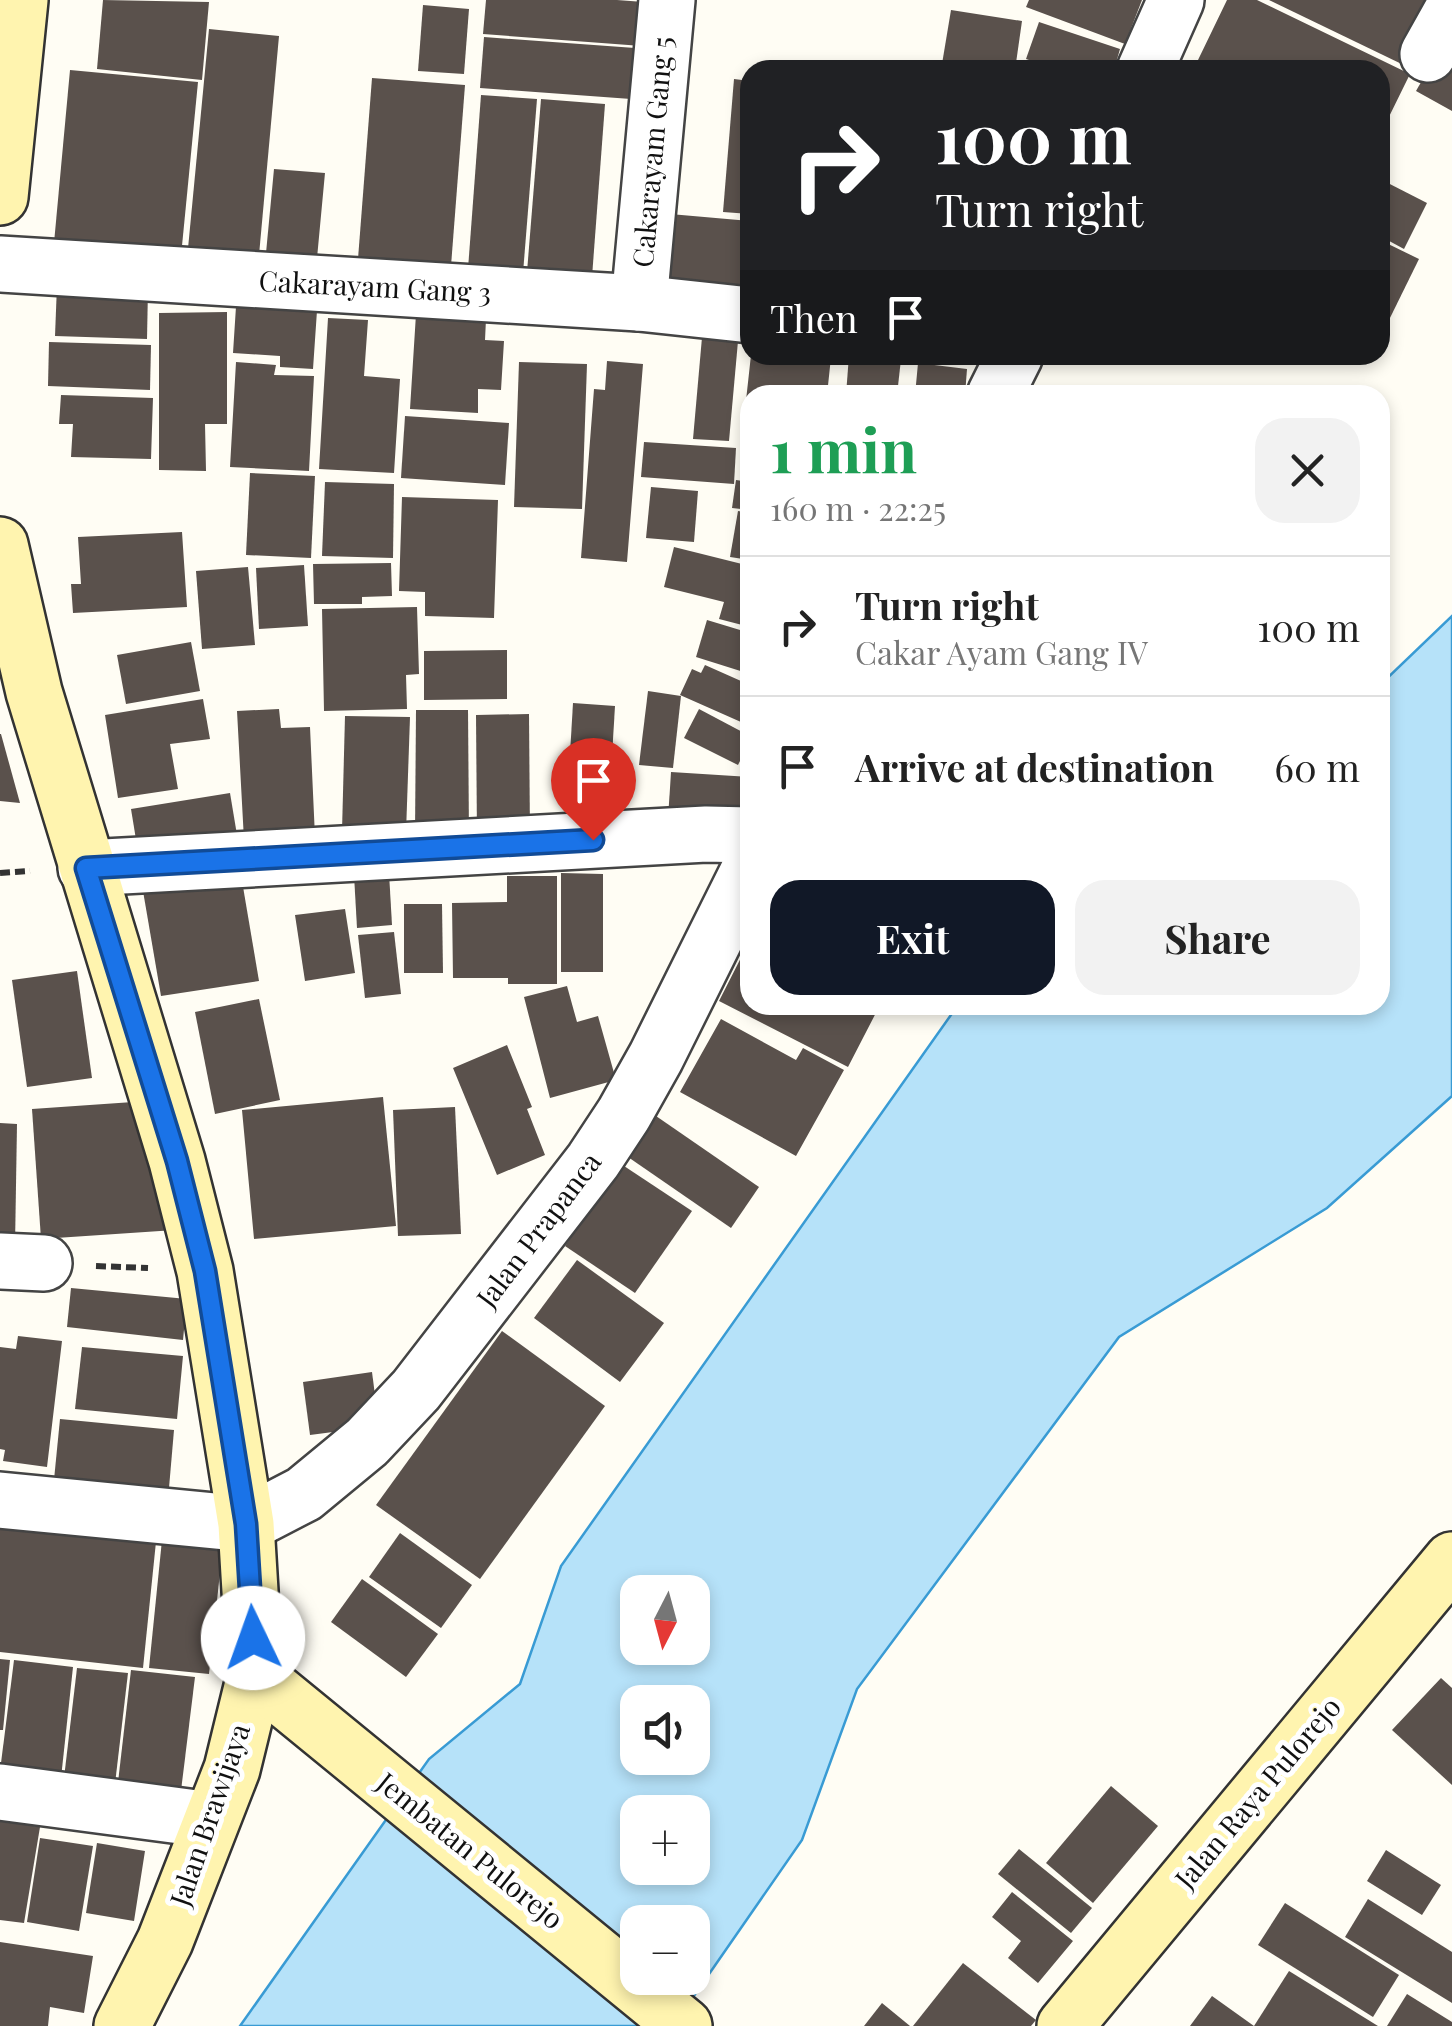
<!DOCTYPE html>
<meta charset="utf-8">
<style>
:root{--surface:#fff;--page:#f2f2f2;--text:#222;--muted:#767676;--line:#e0e0e0;--accent:#111827}
body{margin:0;font-family:"Playfair Display",serif;background:var(--page);color:var(--text);height:100vh;display:flex;flex-direction:column;font-size:38px;white-space:nowrap}
*{box-sizing:border-box;margin:0}
p{font-size:32px;color:var(--muted)}
.icon{flex:none;width:55px;height:55px;fill:none;stroke:currentColor;stroke-width:2;stroke-linecap:round;stroke-linejoin:round}
.map{position:relative;flex:1;overflow:hidden}
.details{position:absolute;left:740px;top:385px;width:650px;height:630px;display:flex;flex-direction:column;background:var(--surface);border-radius:30px;box-shadow:0 5px 15px #0003}
.details>*{flex:none}
.hud{position:absolute;left:740px;top:60px;width:650px;height:305px;border-radius:30px;box-shadow:0 5px 15px #0003;background:#202124;color:#fff;overflow:hidden}
.needle{width:65px;rotate:186deg}
.buttons{position:absolute;left:620px;top:1575px;display:grid;gap:20px}
.buttons a{display:grid;place-items:center;width:90px;height:90px;border-radius:20px;background:var(--surface);box-shadow:0 5px 15px #0003;font-size:50px}
.pin{position:absolute;display:grid;place-items:center;width:85px;height:85px;color:#fff;margin:-102px -42px;border-radius:50% 50% 50% 0;rotate:-45deg;box-shadow:0 0 10px #0007}
.pin .icon{rotate:45deg}
.me{position:absolute;width:110px;margin:-55px;rotate:357deg;stroke-linejoin:round;filter:drop-shadow(0 0 8px #0008)}
.turn{display:flex;align-items:center;gap:35px;height:210px;padding:0 30px;font-size:45px}
.turn .icon{width:130px;height:130px;stroke-width:2.5}
.turn b{display:block;font-size:70px;line-height:85px}
.then{display:flex;align-items:center;height:95px;padding:0 30px;background:#0003;gap:20px;font-size:38px}
.round{display:grid;place-items:center;flex:none;width:105px;height:105px;border-radius:30px;background:var(--page)}
.headline{display:flex;align-items:center;justify-content:space-between;height:170px;padding:0 30px}
h1{font-size:60px;font-weight:700;line-height:75px;color:#1e9e55}
.button{display:flex;gap:20px;margin-top:auto;padding:20px 30px}
.button a{flex:1;height:115px;border-radius:30px;background:var(--accent);color:#fff;font-size:40px;font-weight:700;line-height:115px;text-align:center}
.button a+a{background:var(--page);color:var(--text)}
ul{padding:0;list-style:none}
li{display:flex;align-items:center;gap:30px;height:140px;padding:0 30px;border-top:2px solid var(--line)}
li div{flex:1}
li b{display:block;font-size:38px}
li em{font-style:normal}
.map>svg:first-child{display:block}
.water{fill:#b6e2f9;stroke:#399bd4;stroke-width:2.5;fill-rule:evenodd}
.building{fill:#5a514c}
.lines{fill:none;stroke-linecap:round;stroke-linejoin:round}
.street-casing{stroke:#444;stroke-width:60}
.secondary-casing{stroke:#333;stroke-width:60}
.path{stroke:#333;stroke-width:6;stroke-dasharray:10 5;stroke-linecap:butt}
.street{stroke:#fff;stroke-width:55}
.secondary{stroke:#fff4af;stroke-width:55}
.route-casing{stroke:#114b97;stroke-width:25}
.route{stroke:#1a73e8;stroke-width:18}
.labels{text-anchor:middle;stroke-width:10;stroke-linejoin:round;paint-order:stroke}
.street-label{font-size:28px;fill:#111;stroke:#fff}
</style>
<div class="map">
<svg width="1452" height="2026" viewBox="0 0 1452 2026">
<rect width="100%" height="100%" fill="#fffdf4"/>
<path class="water" d="M1452,616V1096L1327,1208L1119,1337L857,1689L802,1840L673,2026H240L429,1759L520,1684L561,1566L958,1005H1380V685ZM638,1592H692V1648H638ZM638,1702H692V1758H638ZM638,1812H692V1868H638ZM638,1922H692V1978H638Z"/>
<g class="building">
<path d="M103,0L209,2L202,80L97,69Z"/>
<path d="M486,0H617L657,3L655,47L483,34Z"/>
<path d="M1029,0H1142L1125,44L1026,7Z"/>
<path d="M1227,0H1257L1410,74L1380,135V70H1219L1198,60Z"/>
<path d="M1269,0H1446L1412,69Z"/>
<path d="M423,5L469,9L464,74L418,71Z"/>
<path d="M951,10L1022,21L1015,70H941Z"/>
<path d="M1039,22L1120,49L1114,70H1059L1026,59Z"/>
<path d="M209,29L279,36L258,266L187,259Z"/>
<path d="M484,37L635,48L631,99L480,88Z"/>
<path d="M1445,40L1452,44V111L1416,91Z"/>
<path d="M70,70L198,82L181,256L54,243Z"/>
<path d="M372,78L465,85L451,266L358,259Z"/>
<path d="M734,79L750,81V214L723,212Z"/>
<path d="M481,95L537,99L523,273L468,269Z"/>
<path d="M541,99L605,104L592,277L527,272Z"/>
<path d="M274,169L325,173L317,258L266,253Z"/>
<path d="M1380,179L1427,203L1404,249L1380,236Z"/>
<path d="M670,214L750,221L746,304L664,298Z"/>
<path d="M1380,240L1419,259L1387,324L1380,320Z"/>
<path d="M57,285L148,288L147,339L55,336Z"/>
<path d="M237,291L318,296L313,369L280,367V356L233,353Z"/>
<path d="M227,312V424H205L206,471L159,470V313Z"/>
<path d="M416,314L486,319L485,340L504,341L501,390L478,389V413L410,409Z"/>
<path d="M328,318L368,320L364,376L400,379L394,473L319,469Z"/>
<path d="M703,326L739,330L729,441L693,439Z"/>
<path d="M49,342L151,345L150,390L48,386Z"/>
<path d="M751,355L831,357L827,395H750V447L741,446Z"/>
<path d="M849,355L901,359L897,395H846Z"/>
<path d="M607,361L643,364L627,562L581,558L594,389L605,390Z"/>
<path d="M236,362L276,365L274,375L314,376L309,471L230,467Z"/>
<path d="M519,362L587,364L582,509L514,507Z"/>
<path d="M918,363L967,369L965,395H915Z"/>
<path d="M61,395L153,398L151,459L71,457L73,424H59Z"/>
<path d="M405,416L509,423L505,485L401,478Z"/>
<path d="M644,442L736,448L734,484L641,477Z"/>
<path d="M250,473L315,476L311,558L246,555Z"/>
<path d="M736,480L750,482V510L732,508Z"/>
<path d="M325,482L394,484L393,558L322,556Z"/>
<path d="M651,487L698,491L694,542L646,538Z"/>
<path d="M402,497L498,500L494,618L425,616V592L399,591Z"/>
<path d="M738,511L750,513V560L730,557Z"/>
<path d="M182,532L187,607L73,613L71,584H81L78,537Z"/>
<path d="M674,547L750,566V627L719,619L724,602L664,587Z"/>
<path d="M391,563L392,596L362,597V604H314L313,564Z"/>
<path d="M304,565L308,626L259,629L256,568Z"/>
<path d="M248,567L255,645L202,649L196,571Z"/>
<path d="M417,607L419,674L406,675L407,709L324,711L322,609Z"/>
<path d="M707,620L750,633V674L696,657Z"/>
<path d="M191,642L200,691L126,704L117,655Z"/>
<path d="M507,650V699L424,700V651Z"/>
<path d="M705,665L750,685V726L680,695L692,669L701,673Z"/>
<path d="M648,691L681,696L673,768L639,765Z"/>
<path d="M203,699L210,739L170,744L178,789L118,798L105,715Z"/>
<path d="M573,703L615,706L611,773L569,771Z"/>
<path d="M279,709L281,728L310,727L315,837L244,840L237,711Z"/>
<path d="M699,709L750,736V741L738,765L684,738Z"/>
<path d="M416,710H468L469,836L415,835Z"/>
<path d="M529,714L530,837H477L476,715Z"/>
<path d="M345,716L410,717L406,833L342,831Z"/>
<path d="M0,734H1L20,803L0,801Z"/>
<path d="M671,772L750,777L748,826L668,819Z"/>
<path d="M230,793L239,847L140,864L131,809Z"/>
<path d="M389,873L392,925L357,928L354,875Z"/>
<path d="M561,873L603,874V972H561Z"/>
<path d="M241,875L259,981L161,996L143,891Z"/>
<path d="M507,876H557V984H508V978H453L452,903L507,902Z"/>
<path d="M404,904H442L443,973H404Z"/>
<path d="M345,909L355,973L305,981L295,915Z"/>
<path d="M394,932L401,994L365,998L358,935Z"/>
<path d="M750,940V1005H880L848,1067L719,1001Z"/>
<path d="M77,971L92,1078L27,1087L12,980Z"/>
<path d="M567,986L577,1022L598,1016L616,1080L550,1098L524,997Z"/>
<path d="M259,999L280,1100L215,1114L195,1012Z"/>
<path d="M721,1019L796,1060L803,1048L844,1070L796,1156L680,1092Z"/>
<path d="M507,1045L532,1107L527,1109L545,1155L497,1175L453,1068Z"/>
<path d="M383,1097L396,1226L254,1239L242,1110Z"/>
<path d="M133,1102L175,1230L41,1239L32,1109Z"/>
<path d="M455,1107L461,1234L398,1236L393,1110Z"/>
<path d="M656,1116L759,1187L731,1228L628,1157Z"/>
<path d="M0,1123L17,1124L15,1246L0,1245Z"/>
<path d="M621,1164L692,1211L635,1293L565,1246Z"/>
<path d="M577,1260L664,1323L620,1382L534,1318Z"/>
<path d="M71,1288L187,1299L183,1340L67,1327Z"/>
<path d="M502,1331L605,1406L480,1579L376,1505Z"/>
<path d="M18,1336L62,1341L47,1467L3,1461L5,1450L0,1449V1347L16,1349Z"/>
<path d="M82,1347L183,1356L177,1419L75,1409Z"/>
<path d="M372,1372L379,1426L310,1435L303,1382Z"/>
<path d="M60,1419L174,1430L167,1511L52,1500Z"/>
<path d="M0,1515L157,1532L143,1668L0,1652Z"/>
<path d="M163,1530L224,1536L209,1674L149,1668Z"/>
<path d="M400,1533L472,1585L441,1628L369,1577Z"/>
<path d="M362,1579L438,1634L406,1677L331,1622Z"/>
<path d="M0,1659L10,1660L3,1730H0Z"/>
<path d="M14,1660L73,1667L61,1778L0,1771Z"/>
<path d="M77,1668L128,1673L115,1784L64,1778Z"/>
<path d="M131,1670L195,1677L180,1799L117,1791Z"/>
<path d="M1441,1678L1452,1688V1785L1392,1730Z"/>
<path d="M1111,1786L1158,1826L1093,1903L1046,1863Z"/>
<path d="M0,1821L40,1827L24,1923L0,1920Z"/>
<path d="M40,1838L93,1846L79,1931L27,1922Z"/>
<path d="M97,1843L145,1851L134,1921L86,1913Z"/>
<path d="M1019,1849L1092,1908L1071,1933L998,1874Z"/>
<path d="M1386,1850L1441,1885L1422,1915L1367,1881Z"/>
<path d="M1012,1892L1073,1941L1038,1983L1008,1958L1021,1941L992,1917Z"/>
<path d="M1368,1899L1452,1952V2003L1345,1937Z"/>
<path d="M1285,1903L1399,1975L1373,2017L1258,1945Z"/>
<path d="M0,1942L93,1956L84,2013L50,2007L48,2026H0Z"/>
<path d="M963,1963L1036,2020L1031,2026H913Z"/>
<path d="M1289,1971L1378,2026H1254Z"/>
<path d="M1407,1994L1452,2022V2026H1387Z"/>
<path d="M1212,1996L1254,2026H1190Z"/>
<path d="M882,2003L910,2026H864Z"/>
</g>
<g class="lines">
<g class="street-casing">
<g id="street">
<path d="M1428,54L1452,11"/>
<path d="M1145,70L1176,0"/>
<path d="M0,264L639,303L750,315"/>
<path d="M639,303L667,0"/>
<path d="M995,395L1015,355"/>
<path d="M86,868L706,834L750,835"/>
<path d="M0,1261L44,1263"/>
<path d="M0,1500L246,1524L304,1494L367,1442L416,1390L593,1161L624,1114L656,1057L750,868"/>
<path d="M0,1792L211,1820"/>
</g>
</g>
<g class="secondary-casing">
<g id="secondary">
<path d="M0,197L20,0"/>
<path d="M0,545L34,692L177,1161L205,1271L246,1524L255,1675L232,1769L165,1941L122,2026"/>
<path d="M255,1675L684,2026"/>
<path d="M1065,2026L1452,1560"/>
</g>
</g>
<g class="path">
<path d="M0,873L30,871"/>
<path d="M96,1266L148,1268"/>
</g>
<use href="#street" class="street"/>
<use href="#secondary" class="secondary"/>
</g>
<g class="lines">
<g class="route-casing">
<path id="route" d="M253,1638L246,1524L205,1271L177,1161L86,868L593,840"/>
</g>
<use href="#route" class="route"/>
</g>
<g class="labels">
<g class="street-label">
<text transform="translate(653 152) rotate(-85)" y="10">Cakarayam Gang 5</text>
<text transform="translate(375 287) rotate(3)" y="10">Cakarayam Gang 3</text>
<text transform="translate(539 1230) rotate(-53)" y="10">Jalan Prapanca</text>
<text transform="translate(1258 1793) rotate(-50)" y="10">Jalan Raya Pulorejo</text>
<text transform="translate(210 1815) rotate(-71)" y="10">Jalan Brawijaya</text>
<text transform="translate(470 1851) rotate(39)" y="10">Jembatan Pulorejo</text>
</g>
</g>
</svg>
<div class="buttons">
<a><svg class="needle" viewBox="-14 -14 28 28"><path d="M0-13l5 13h-10z" fill="#e53935"/><path d="M0 13l5-13h-10z" fill="#767676"/></svg></a>
<a><svg class="icon" aria-label="sound" viewBox="0 0 24 24"><path d="M4 9h4l5-4v14l-5-4H4zM17 9q2 3 0 6"/></svg></a>
<a>+</a>
<a>−</a>
</div>
<div class="pin" style="left:593px;top:840px;background:#d93025"><svg class="icon" aria-label="arrive" viewBox="0 0 24 24"><path d="M6 21V4h12l-3 4 3 4H6"/></svg></div>
<svg class="me" style="left:253px;top:1638px" viewBox="-20 -20 40 40"><circle r="19" fill="#fff"/><path d="M0-13L10 11 0 6-10 11z" fill="#1a73e8"/></svg>
<div class="hud">
<div class="turn"><svg class="icon" aria-label="right" viewBox="0 0 24 24"><path d="M7 20v-9h11M14 6l5 5-5 5"/></svg><div><b>100 m</b>Turn right</div></div>
<div class="then">Then<svg class="icon" aria-label="arrive" viewBox="0 0 24 24"><path d="M6 21V4h12l-3 4 3 4H6"/></svg></div>
</div>
<section class="details">
<div class="headline"><div><h1>1 min</h1><p>160 m · 22:25</p></div><a class="round"><svg class="icon" aria-label="close" viewBox="0 0 24 24"><path d="M6 6l12 12M18 6L6 18"/></svg></a></div>
<ul>
<li><svg class="icon" aria-label="right" viewBox="0 0 24 24"><path d="M7 20v-9h11M14 6l5 5-5 5"/></svg><div><b>Turn right</b><p>Cakar Ayam Gang IV</p></div><em>100 m</em></li>
<li><svg class="icon" aria-label="arrive" viewBox="0 0 24 24"><path d="M6 21V4h12l-3 4 3 4H6"/></svg><div><b>Arrive at destination</b></div><em>60 m</em></li>
</ul>
<div class="button"><a>Exit</a><a>Share</a></div>
</section>
</div>
